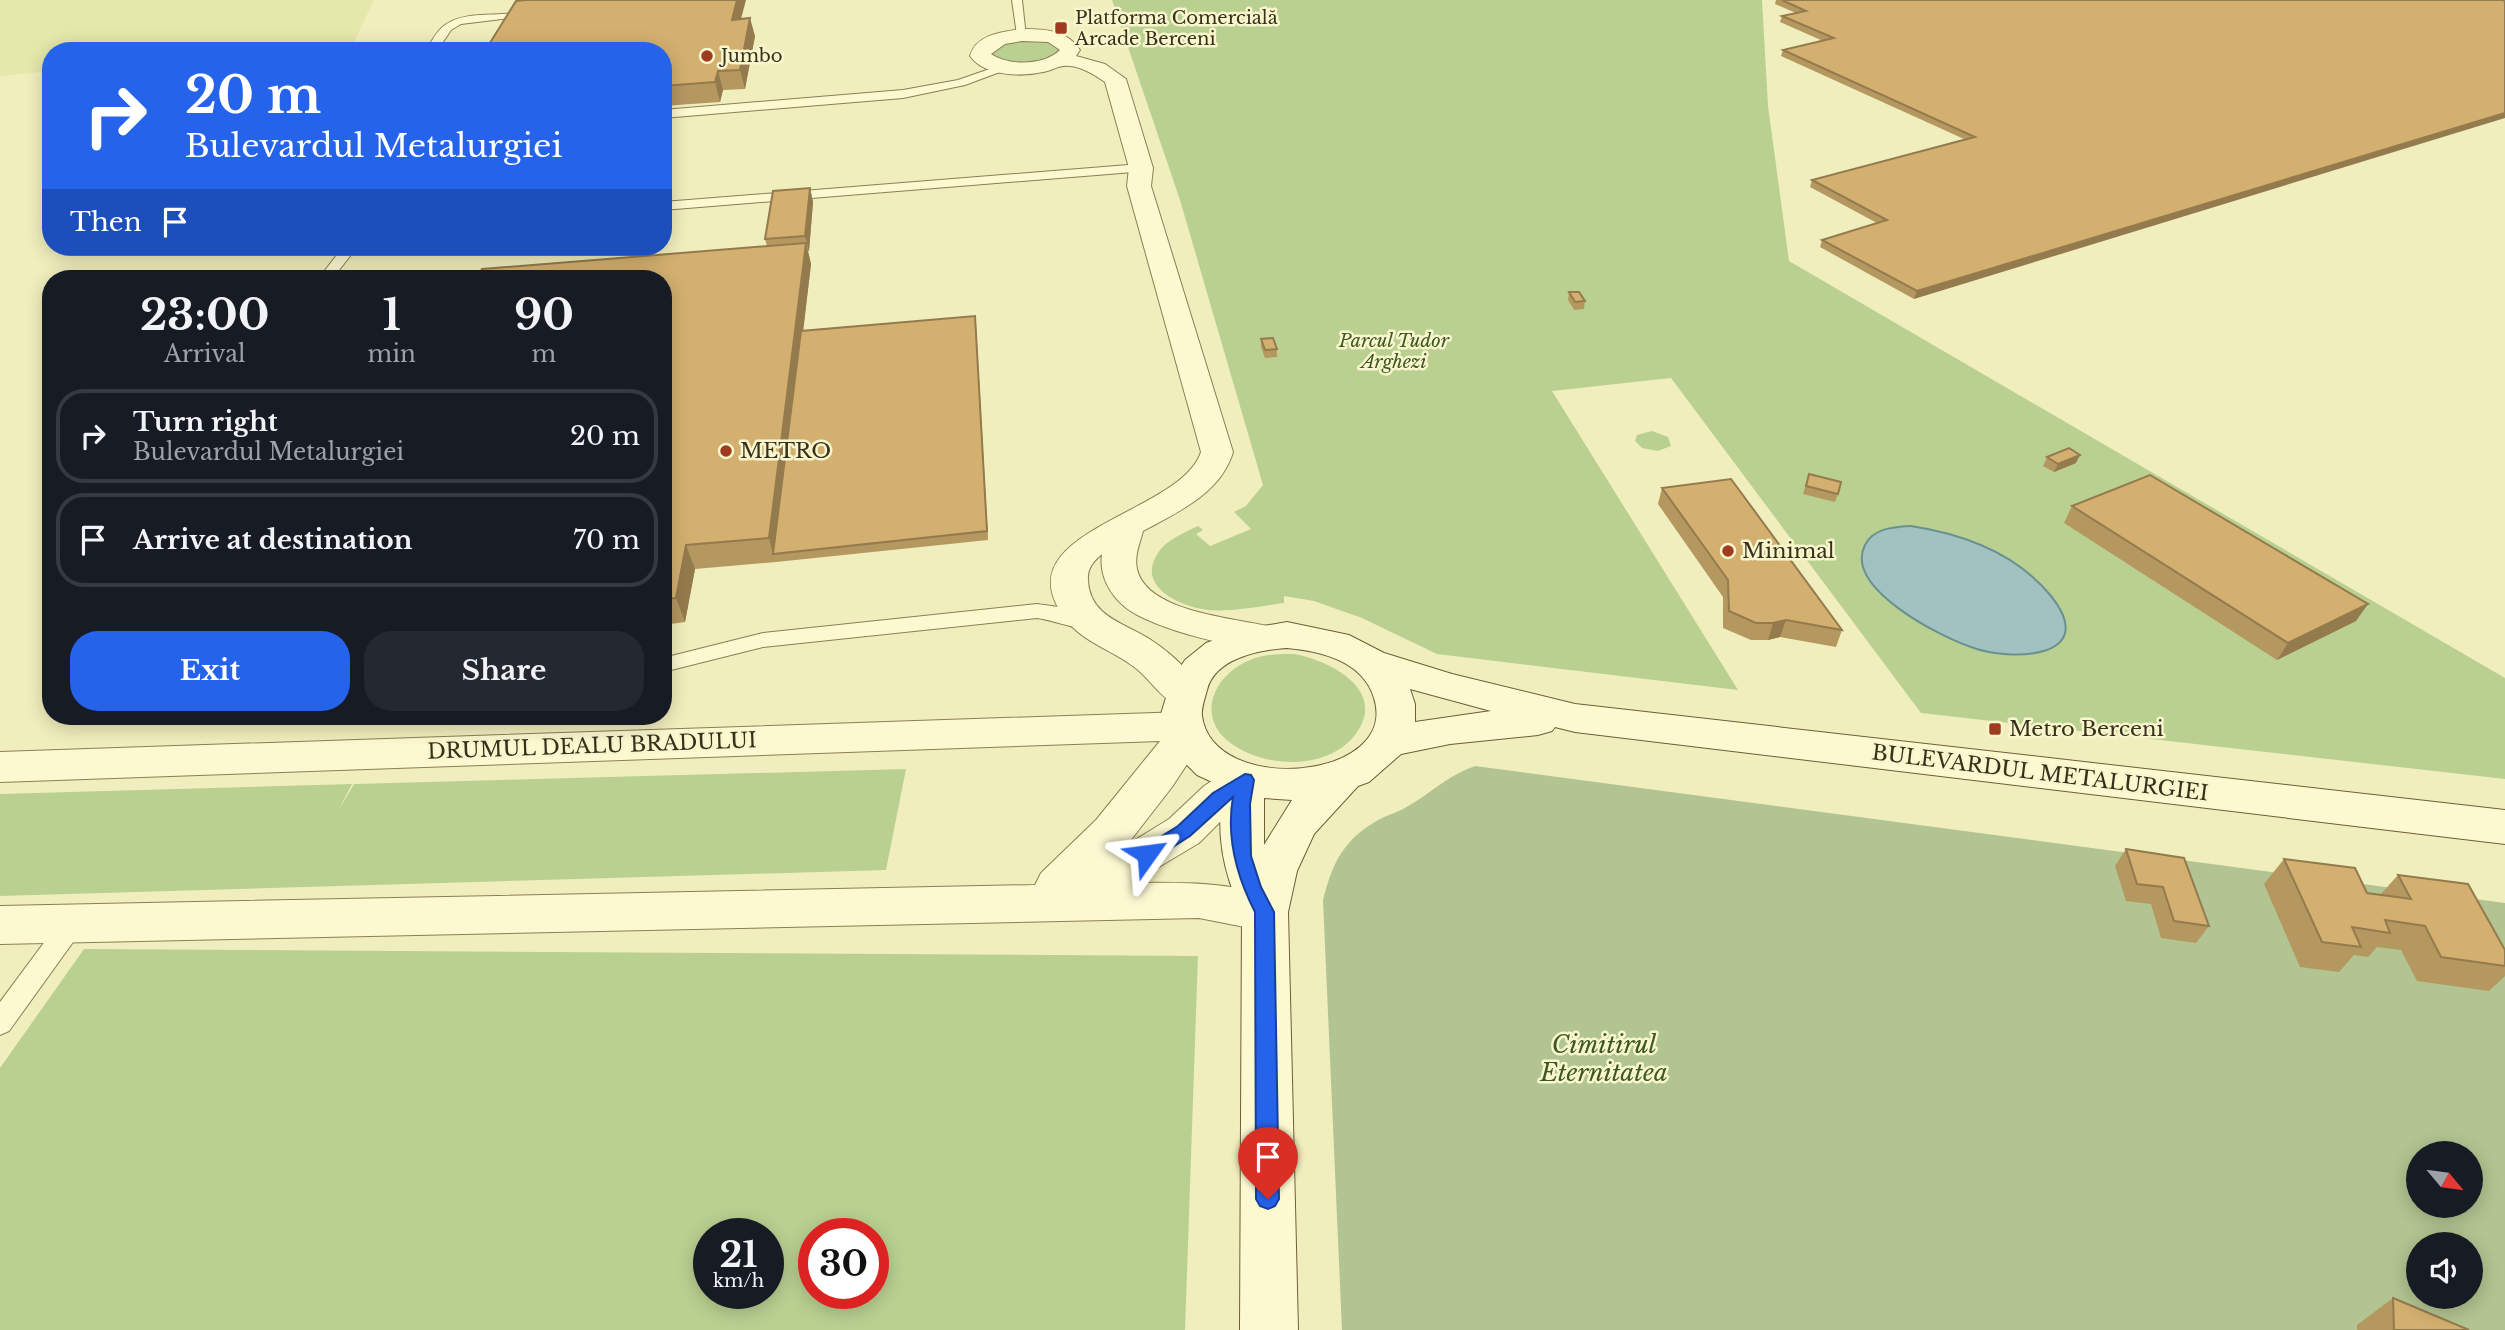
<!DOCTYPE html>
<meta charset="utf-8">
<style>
:root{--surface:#171b24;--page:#242831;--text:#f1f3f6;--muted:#9ea1a6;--line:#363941;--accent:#2563eb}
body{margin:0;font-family:"Libre Baskerville",serif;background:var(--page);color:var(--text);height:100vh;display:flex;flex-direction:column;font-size:26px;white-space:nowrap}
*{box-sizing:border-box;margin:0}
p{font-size:23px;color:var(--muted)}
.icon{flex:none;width:38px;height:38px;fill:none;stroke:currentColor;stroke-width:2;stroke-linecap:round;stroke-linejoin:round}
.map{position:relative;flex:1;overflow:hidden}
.details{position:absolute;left:42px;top:270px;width:630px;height:455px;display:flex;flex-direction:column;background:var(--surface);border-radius:28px;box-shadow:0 4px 18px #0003}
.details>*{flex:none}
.hud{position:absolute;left:42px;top:42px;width:630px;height:214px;border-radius:28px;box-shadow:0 4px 18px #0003;background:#2563eb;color:#fff;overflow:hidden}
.needle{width:46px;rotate:119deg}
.buttons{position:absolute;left:2406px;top:1141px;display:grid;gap:14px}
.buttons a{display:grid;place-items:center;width:77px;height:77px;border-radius:50%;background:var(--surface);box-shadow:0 4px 18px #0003;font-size:35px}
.speed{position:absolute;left:693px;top:1218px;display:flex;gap:14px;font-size:35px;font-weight:700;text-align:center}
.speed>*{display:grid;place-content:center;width:91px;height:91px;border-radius:50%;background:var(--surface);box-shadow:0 4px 18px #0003;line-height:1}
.speed small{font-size:18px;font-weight:400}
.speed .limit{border:10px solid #d22;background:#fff;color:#111}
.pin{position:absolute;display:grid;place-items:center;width:60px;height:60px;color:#fff;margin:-72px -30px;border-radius:50% 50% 50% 0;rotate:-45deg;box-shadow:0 0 7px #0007}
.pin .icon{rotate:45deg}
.me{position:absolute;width:77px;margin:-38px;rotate:59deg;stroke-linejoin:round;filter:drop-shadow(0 0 5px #0008)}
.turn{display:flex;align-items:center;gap:24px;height:147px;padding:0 28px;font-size:32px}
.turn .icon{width:91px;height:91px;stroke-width:2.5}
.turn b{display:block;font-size:49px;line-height:60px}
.then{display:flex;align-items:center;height:66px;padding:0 28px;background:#0003;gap:14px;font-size:26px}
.eta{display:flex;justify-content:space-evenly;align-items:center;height:119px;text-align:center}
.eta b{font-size:42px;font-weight:800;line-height:49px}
.primary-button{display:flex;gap:14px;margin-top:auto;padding:14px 28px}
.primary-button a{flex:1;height:80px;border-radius:28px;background:var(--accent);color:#fff;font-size:28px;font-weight:800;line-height:80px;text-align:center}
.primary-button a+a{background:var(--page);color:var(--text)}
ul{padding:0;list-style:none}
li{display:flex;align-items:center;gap:21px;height:94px;margin:0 14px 10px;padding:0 14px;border:4px solid var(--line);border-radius:28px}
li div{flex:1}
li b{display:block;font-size:26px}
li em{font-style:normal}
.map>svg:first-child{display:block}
.farmland{fill:#e4e8aa}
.green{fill:#bad091;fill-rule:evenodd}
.cemetery{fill:#b2c491;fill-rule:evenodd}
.water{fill:#a1c2c0;stroke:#689190;stroke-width:2}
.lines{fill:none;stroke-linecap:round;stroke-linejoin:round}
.lane-casing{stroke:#8b7e55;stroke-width:2}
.street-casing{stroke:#8b7e55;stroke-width:2}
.secondary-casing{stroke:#6d5e38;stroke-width:2}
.lane{fill:#fcf9d1;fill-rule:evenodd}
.street{fill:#fcf9d1;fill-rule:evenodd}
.secondary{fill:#fcf9d1;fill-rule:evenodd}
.wall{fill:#b59760}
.shaded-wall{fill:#947b4e}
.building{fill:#d3b070;stroke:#947b4e;stroke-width:2}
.route{fill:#2563eb;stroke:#184099;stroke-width:2}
.poi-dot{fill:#9f3c20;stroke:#f8f6cd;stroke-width:2.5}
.labels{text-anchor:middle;stroke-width:5;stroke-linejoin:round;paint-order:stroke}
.far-poi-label{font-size:18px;fill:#39301b;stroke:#f8f6cd;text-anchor:start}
.far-park-label{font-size:18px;font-style:italic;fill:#3c5720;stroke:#f8f6cd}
.poi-label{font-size:21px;fill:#39301b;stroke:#f8f6cd;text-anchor:start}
.street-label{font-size:21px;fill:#39301b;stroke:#f8f6cd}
.near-park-label{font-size:24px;font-style:italic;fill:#3c5720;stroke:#f8f6cd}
</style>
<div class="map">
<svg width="2505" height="1330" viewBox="0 0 2505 1330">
<rect width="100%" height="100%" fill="#f1eebd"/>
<path class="farmland" d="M0,0H374L353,44L281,51H51V71L0,76Z"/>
<g class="green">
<path d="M1112,0H1762L1768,106L1789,261L2505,678V779L1921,713L1671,378L1552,391L1738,690L1437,654L1362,618L1314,601L1284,596V603C1260,606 1233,612 1208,610C1181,607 1135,587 1158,553C1167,539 1184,533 1198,526L1203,530L1196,534L1210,546L1251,529L1234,512L1246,506L1263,485L1180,200Z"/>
<path d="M1037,38L1062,45L1057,58L1022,65L990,59L988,49L994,45Z"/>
<path d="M1652,431L1668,437L1671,446L1658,451L1642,448L1635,441L1637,435Z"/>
<path d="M1295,654C1330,661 1389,690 1355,735C1326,772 1261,768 1228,741C1196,715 1215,675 1248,661C1262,654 1279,654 1295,654Z"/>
<path d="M906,769L886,870L0,896V794L352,784L338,811L354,784Z"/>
<path d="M84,949L1198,956L1185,1330H0V1068ZM709,1234H768V1293H709ZM814,1234H873V1293H814Z"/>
</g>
<path class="cemetery" d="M1475,766L2505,903V1330H1342L1323,900C1333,861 1344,839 1380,819C1390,814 1401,811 1410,805C1432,792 1449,775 1475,766ZM2418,1153H2471V1206H2418ZM2418,1244H2471V1297H2418Z"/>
<path class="water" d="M1911,526C1963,534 2017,554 2051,596C2101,659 2010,662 1971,647C1941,637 1843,588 1865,545C1873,528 1894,527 1911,526Z"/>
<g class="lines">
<g class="lane-casing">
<g id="lane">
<path d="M544,0H555L546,10L535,15L461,24L451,30L437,51H426C431,42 437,30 445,25C474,5 520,25 544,0Z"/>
<path d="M1012,0H1022L1026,37L1017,35Z"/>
<path d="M1004,64L1008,65V69L965,85L903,98L663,118V110L903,90L958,80Z"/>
<path d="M1141,164L1147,168L1146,171L663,210V202Z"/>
<path d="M343,247H357L333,278H319Z"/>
<path d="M1037,604C1055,607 1088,608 1099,624L1096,629C1084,632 1053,620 1037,618L763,647L663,672V658L763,633Z"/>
<path d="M72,914L81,917L85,924L81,931L9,1031L0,1035V1002L63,917Z"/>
</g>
</g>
<g class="street-casing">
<g id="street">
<path d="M1022,29C1045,29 1067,30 1080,50L1076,56L1105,64L1126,79L1153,168L1151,186L1233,452C1221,493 1178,512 1143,531C1140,543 1134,556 1137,569C1147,614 1240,618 1276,628L1282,637L1276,646C1246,654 1150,628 1125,607C1109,594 1099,574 1102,554C1093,562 1087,568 1088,581C1090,617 1125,623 1151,640C1171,653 1191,672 1204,693L1198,703C1167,712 1159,688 1138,670C1117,652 1086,644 1068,622C994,531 1180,516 1201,452L1127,186L1129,168L1105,82C1095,75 1078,64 1064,66C1058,66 1050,71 1043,72C1021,77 984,76 970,56C976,34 1003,32 1022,29ZM1022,41L1048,42L1060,50C1044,66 1009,66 991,54L1005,44Z"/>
<path d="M1184,712L1198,716L1207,734L1172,787L1127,845L1169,819L1204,786L1230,769L1245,764L1260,769L1266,780L1260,791L1234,808L1199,843L1132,883C1183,882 1232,882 1281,899L1288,912L1281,925L1265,931L1199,918L0,944V906L1035,885L1041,873L1096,820L1160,741L0,782V752Z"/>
</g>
</g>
<g class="secondary-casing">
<path id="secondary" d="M1287,622L1349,635L1384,653L1452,674L1575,704L2505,810V844L1575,732L1555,727L1552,731L1538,735L1450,744L1401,754L1369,782L1358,786L1314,834L1297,871L1288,912L1298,1330H1240L1242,912C1222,871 1216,832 1223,787L1197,775L1175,753L1169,742L1161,714L1171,681L1185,660L1206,643L1246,629ZM1287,648C1321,651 1363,661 1374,698C1400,780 1213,797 1202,716C1201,708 1205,698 1207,690C1215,658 1259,650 1287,648ZM1410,689L1491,711L1415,722V704ZM1264,798L1292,800L1264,845Z"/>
</g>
<use href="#lane" class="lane"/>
<use href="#street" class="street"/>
<use href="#secondary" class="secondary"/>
</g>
<g class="wall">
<path d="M1776,0H2502L1914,299L1820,247L1822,240L1877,223L1810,187L1812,180L1964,139L1781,56L1783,50L1823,41L1780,22L1782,16L1796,13L1775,4Z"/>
<path d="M741,19L755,36L745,89L723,90L720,102L663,106V51Z"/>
<path d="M810,188L813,202L809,251H808L811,264L803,331L975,316L988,540L776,562L695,569L685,622L663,625V278L479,274L767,246L765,239Z"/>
<path d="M1569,292L1585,301L1584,309L1574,310L1568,300Z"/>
<path d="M1261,339L1277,349V357L1265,358L1261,347Z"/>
<path d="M2047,457L2076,463L2054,472L2043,466Z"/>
<path d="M1809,474L1838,494L1835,502L1803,494Z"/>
<path d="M1662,488L1842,630L1836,647L1780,637L1768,640H1751L1723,628V597L1658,504Z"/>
<path d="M2072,506L2356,621L2277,660L2064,523Z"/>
<path d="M2126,849L2209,926L2196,943L2161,938L2151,904L2126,901L2115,866Z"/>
<path d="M2284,859L2367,893L2380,895L2398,875L2505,950V976L2489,991L2417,981L2401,950L2377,947L2368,957L2354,955L2339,972L2300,967L2264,884Z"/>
<path d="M2393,1298L2469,1330H2357V1325Z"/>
</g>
<g class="shaded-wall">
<path d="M737,0H746L736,38L732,20Z"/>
<path d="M750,18L755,36L745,89L740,70Z"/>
<path d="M718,71L723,90L720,102L715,82Z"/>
<path d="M2505,113V118L1914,299L1917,291Z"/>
<path d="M810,188L813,202L809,251L805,236Z"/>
<path d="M806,243L811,264L777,553L773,554L769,538Z"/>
<path d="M975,316L976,324L988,540L987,531Z"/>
<path d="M2080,455L2076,463L2054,472L2058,464Z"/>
<path d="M686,545L695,569L685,622L676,598Z"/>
<path d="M2368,604L2356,621L2277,660L2288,643Z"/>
<path d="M1786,620L1780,637L1768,640L1773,623Z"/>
</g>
<g class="building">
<path d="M525,0H737L732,20L750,18L740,70L718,71L715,82L663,86V51H485L516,1Z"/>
<path d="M1782,0H2502L2505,1V113L1917,291L1822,240L1887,220L1812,180L1975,137L1783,50L1834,38L1782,16L1806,11Z"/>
<path d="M810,188L805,236L765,239L773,191Z"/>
<path d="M806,243L769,538L686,545L676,598L663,599V278H424L479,274L482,269Z"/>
<path d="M1569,292H1579L1585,301L1575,302Z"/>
<path d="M975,316L987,531L773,554L801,331Z"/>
<path d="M1273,338L1277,349L1265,350L1261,339Z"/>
<path d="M2069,448L2080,455L2058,464L2047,457Z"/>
<path d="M1809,474L1841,482L1838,494L1806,486Z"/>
<path d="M2150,475L2368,604L2288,643L2072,506Z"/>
<path d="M1731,479L1842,630L1786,620L1773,623H1756L1729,611L1728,580L1662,488Z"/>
<path d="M2126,849L2184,858L2209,926L2174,921L2163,887L2137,884Z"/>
<path d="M2284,859L2355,868L2367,893L2411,899L2398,875L2468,884L2505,950V966L2441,957L2425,926L2385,920L2390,933L2352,927L2361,947L2322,942Z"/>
<path d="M2393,1298L2469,1330H2394Z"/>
</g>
<path class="route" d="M1245,774L1251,775L1254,780L1250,804L1251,856L1261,887L1274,912L1279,1199L1275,1206L1268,1209L1260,1206L1256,1199L1255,912C1237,877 1226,837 1233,797L1190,836L1154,859H1141L1138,854L1141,849L1178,826L1213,793Z"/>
<g class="poi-dot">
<rect x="1054" y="21" width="14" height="14" rx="3.5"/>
<circle cx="707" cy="56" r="7"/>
<circle cx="726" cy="451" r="7"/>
<circle cx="1728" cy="551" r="7"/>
<rect x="1988" y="722" width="14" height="14" rx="3.5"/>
</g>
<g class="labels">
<g class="far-poi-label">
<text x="1075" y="24">Platforma Comercială<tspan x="1075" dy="21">Arcade Berceni</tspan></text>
<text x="721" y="62">Jumbo</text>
</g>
<g class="far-park-label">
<text x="1394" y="347">Parcul Tudor<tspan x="1394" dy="21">Arghezi</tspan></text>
</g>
<g class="poi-label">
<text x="740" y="458">METRO</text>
<text x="1742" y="558">Minimal</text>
<text x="2009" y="736">Metro Berceni</text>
</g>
<g class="street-label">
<text transform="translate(592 746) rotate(-2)" y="7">DRUMUL DEALU BRADULUI</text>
<text transform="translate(2040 773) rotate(7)" y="7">BULEVARDUL METALURGIEI</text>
</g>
<g class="near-park-label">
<text x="1604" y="1053">Cimitirul<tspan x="1604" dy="28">Eternitatea</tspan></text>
</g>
</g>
</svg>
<div class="buttons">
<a><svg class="needle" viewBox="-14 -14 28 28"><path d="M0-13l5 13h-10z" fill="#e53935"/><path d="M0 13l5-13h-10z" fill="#9ea1a6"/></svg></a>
<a><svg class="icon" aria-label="sound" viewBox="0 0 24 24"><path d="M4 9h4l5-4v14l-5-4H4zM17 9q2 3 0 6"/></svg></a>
</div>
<div class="speed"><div>21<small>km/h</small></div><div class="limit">30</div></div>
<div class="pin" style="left:1268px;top:1199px;background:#d93025"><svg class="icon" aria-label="arrive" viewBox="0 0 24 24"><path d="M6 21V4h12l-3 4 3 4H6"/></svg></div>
<svg class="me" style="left:1147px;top:854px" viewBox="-20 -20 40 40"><path d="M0-17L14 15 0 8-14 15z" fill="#2563eb" stroke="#fff" stroke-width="4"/></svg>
<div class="hud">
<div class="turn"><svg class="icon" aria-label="right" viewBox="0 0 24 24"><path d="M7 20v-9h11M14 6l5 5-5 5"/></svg><div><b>20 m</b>Bulevardul Metalurgiei</div></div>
<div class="then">Then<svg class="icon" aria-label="arrive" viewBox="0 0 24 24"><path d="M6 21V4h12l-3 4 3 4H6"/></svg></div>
</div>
<section class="details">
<div class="eta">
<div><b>23:00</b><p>Arrival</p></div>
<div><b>1</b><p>min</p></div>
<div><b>90</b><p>m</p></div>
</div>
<ul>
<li><svg class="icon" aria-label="right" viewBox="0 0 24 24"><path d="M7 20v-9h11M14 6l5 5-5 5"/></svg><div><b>Turn right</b><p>Bulevardul Metalurgiei</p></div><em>20 m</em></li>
<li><svg class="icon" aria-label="arrive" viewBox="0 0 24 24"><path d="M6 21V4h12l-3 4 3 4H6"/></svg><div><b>Arrive at destination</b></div><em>70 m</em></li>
</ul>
<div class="primary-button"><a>Exit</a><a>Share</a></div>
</section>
</div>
